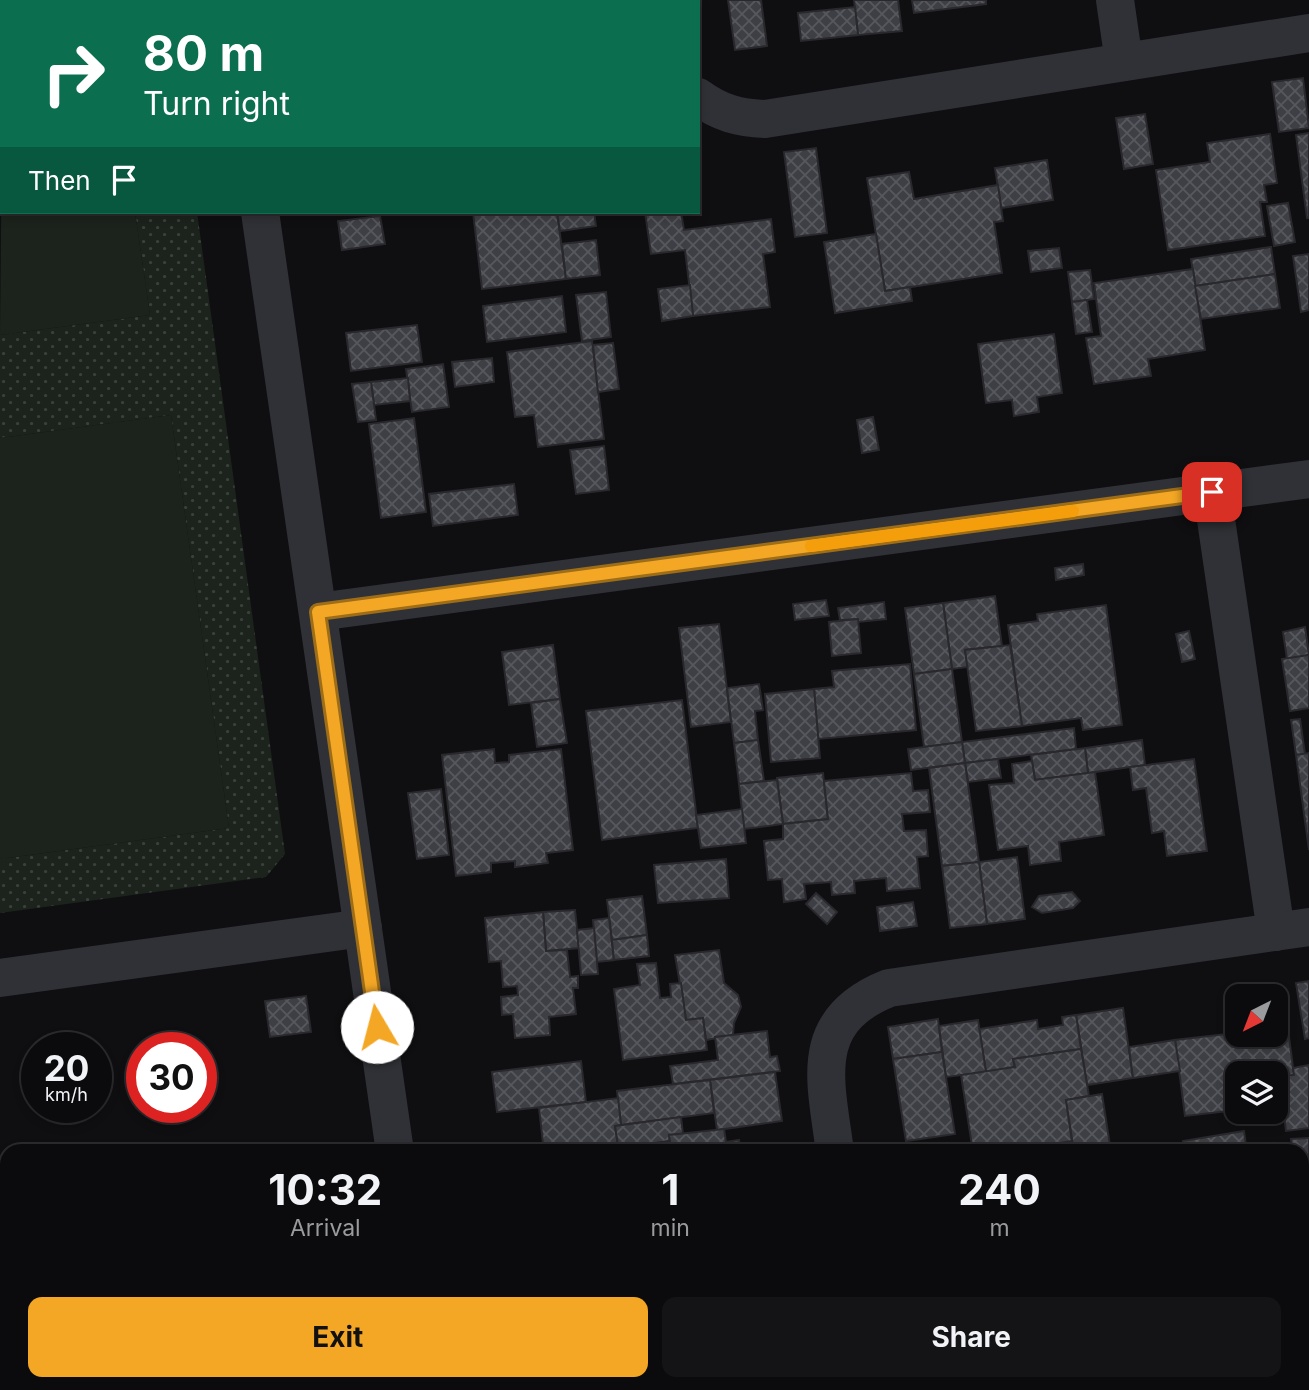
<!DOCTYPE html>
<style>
:root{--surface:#0b0b0d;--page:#141416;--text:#f1f3f6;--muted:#9a9b9d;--line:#2b2b2e;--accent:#f3a725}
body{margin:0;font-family:Inter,sans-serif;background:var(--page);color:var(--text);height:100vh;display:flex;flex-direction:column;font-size:26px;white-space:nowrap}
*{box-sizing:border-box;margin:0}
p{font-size:23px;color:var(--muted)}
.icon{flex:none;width:38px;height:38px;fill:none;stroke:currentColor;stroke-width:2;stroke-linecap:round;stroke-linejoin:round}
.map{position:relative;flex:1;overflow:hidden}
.drawer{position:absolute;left:0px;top:1144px;width:1309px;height:247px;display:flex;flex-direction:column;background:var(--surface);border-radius:21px 21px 0 0;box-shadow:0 4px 10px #0003,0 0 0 2px var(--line)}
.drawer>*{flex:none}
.top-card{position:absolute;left:0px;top:0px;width:700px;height:214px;box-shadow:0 4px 10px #0003,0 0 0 2px var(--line);background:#0b6e4f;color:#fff;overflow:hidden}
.needle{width:46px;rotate:222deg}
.buttons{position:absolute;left:1225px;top:984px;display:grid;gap:14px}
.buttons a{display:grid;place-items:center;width:63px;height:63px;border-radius:14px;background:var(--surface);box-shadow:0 4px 10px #0003,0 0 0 2px var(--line);font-size:35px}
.speed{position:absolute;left:21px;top:1032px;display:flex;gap:14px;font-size:35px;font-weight:700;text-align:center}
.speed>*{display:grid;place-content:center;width:91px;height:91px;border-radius:50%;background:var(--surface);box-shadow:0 4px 10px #0003,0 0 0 2px var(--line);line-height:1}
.speed small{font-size:18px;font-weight:400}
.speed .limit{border:10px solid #d22;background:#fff;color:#111}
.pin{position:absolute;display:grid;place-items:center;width:60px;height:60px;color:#fff;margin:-30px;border-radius:14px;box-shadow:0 4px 10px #0006}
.me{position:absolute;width:77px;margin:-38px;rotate:352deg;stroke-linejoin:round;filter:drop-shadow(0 0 5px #0008)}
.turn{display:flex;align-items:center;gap:24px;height:147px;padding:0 28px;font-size:32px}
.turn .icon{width:91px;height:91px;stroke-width:2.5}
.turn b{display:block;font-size:49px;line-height:60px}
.then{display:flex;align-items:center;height:66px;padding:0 28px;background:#0003;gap:14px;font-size:26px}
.eta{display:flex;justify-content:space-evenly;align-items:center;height:119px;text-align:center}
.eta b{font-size:42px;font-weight:700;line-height:49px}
.button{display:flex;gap:14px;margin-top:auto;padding:14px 28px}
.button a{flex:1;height:80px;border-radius:14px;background:var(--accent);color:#111;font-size:28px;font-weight:700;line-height:80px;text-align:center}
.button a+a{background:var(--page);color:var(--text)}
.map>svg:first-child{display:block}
.park{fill:url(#park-dots)}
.pitch{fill:#1c231c}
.building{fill:url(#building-cross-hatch);stroke:#29292d;stroke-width:2}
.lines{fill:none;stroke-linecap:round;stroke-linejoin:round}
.street{stroke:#303136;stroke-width:38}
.route-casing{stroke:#9e6d18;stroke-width:18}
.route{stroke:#f3a725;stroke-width:12}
.slow{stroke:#f59e0b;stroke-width:12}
</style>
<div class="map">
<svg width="1309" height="1390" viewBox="0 0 1309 1390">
<defs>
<pattern id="park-dots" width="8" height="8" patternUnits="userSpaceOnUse" patternTransform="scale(1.75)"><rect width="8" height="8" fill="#1c231c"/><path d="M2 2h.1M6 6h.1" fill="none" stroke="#3a403b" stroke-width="1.8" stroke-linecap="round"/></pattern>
<pattern id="building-cross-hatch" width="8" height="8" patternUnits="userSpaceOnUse" patternTransform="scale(1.75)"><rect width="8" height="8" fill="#3e3f44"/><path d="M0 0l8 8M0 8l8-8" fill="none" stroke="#57585d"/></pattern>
</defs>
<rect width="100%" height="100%" fill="#0f0f11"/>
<g class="park">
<path d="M0,0H168V2H2L0,137Z"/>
<path d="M135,212H197L285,854L266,877L0,913V859L229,828L171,415L0,438V335L150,315Z"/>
</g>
<g class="pitch">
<path d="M2,136V212H135L150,315L0,335Z"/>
<path d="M171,415L229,828L0,859V438Z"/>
</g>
<g class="building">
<rect x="338" y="0" width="33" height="2"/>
<path d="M728,0H761L767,46L735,50Z"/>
<path d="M854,0H898L902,31L858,35Z"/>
<path d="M912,0H986V4L914,13Z"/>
<path d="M855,7L858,35L801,41L798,13Z"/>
<path d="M1303,78L1309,128L1279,132L1272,82Z"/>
<path d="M1145,114L1153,164L1124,169L1116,118Z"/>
<path d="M1309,133V218H1307L1296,135Z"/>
<path d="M1270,134L1277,183L1264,185L1267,202H1260L1265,236L1168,250L1156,170L1210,162L1207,143Z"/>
<path d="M816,148L827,233L795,237L784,152Z"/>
<path d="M1047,160L1053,200L1001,208L995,168Z"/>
<path d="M909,172L914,199L998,185L1003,221L994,222L1002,273L885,291L867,178Z"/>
<path d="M1288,203L1295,242L1274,246L1267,206Z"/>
<path d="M473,212H557L566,279L482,289Z"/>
<path d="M557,212H594L596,226L560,231Z"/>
<path d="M645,212H681L684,230L771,219L775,252L763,254L770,307L693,316L685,250L651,254Z"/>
<path d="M380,216L385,244L342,250L338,221Z"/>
<path d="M876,234L885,291L910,287L912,301L835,313L824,242Z"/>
<path d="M596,240L600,275L566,279L562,244Z"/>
<path d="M1271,247L1275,274L1195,286L1191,259Z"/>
<path d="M1059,248L1062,268L1031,272L1028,251Z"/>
<path d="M1309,254V310L1301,312L1293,256Z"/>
<path d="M1193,269L1205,350L1148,359L1151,376L1094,384L1086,338L1101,336L1094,283Z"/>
<path d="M1090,270L1094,299L1072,302L1068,272Z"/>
<path d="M1275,274L1280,308L1201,319L1195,286Z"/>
<path d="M690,285L693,316L662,321L658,289Z"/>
<path d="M606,292L611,337L582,341L576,295Z"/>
<path d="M562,296L566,332L487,342L483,306Z"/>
<path d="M1087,300L1092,332L1076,334L1072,302Z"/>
<path d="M417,325L422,362L351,371L346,333Z"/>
<path d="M1054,334L1062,393L1037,397L1039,412L1014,416L1012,400L986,403L978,344Z"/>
<path d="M592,341L604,439L538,447L534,415L515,417L507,352Z"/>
<path d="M613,343L619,389L598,392L593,345Z"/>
<path d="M492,358L494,382L455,387L452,362Z"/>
<path d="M443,364L449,407L412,412L406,369Z"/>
<path d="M408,378L410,401L374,405L371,382Z"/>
<path d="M371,382L376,420L358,422L352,384Z"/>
<path d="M873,417L879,450L862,453L857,420Z"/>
<path d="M414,418L426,512L381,518L369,424Z"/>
<path d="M604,446L609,490L576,494L570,450Z"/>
<path d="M514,484L518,515L433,526L429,494Z"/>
<path d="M1083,564L1084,575L1056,580L1055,568Z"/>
<path d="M995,596L1002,646L965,650L968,667L952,669L943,603Z"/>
<path d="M826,600L829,616L795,620L793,604Z"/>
<path d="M884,602L886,619L858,622V619L840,620L838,608Z"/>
<path d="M943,603L952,669L914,674L905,608Z"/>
<path d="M1106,605L1122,725L1083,730L1081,718L1022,726L1008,625L1038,621L1037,614Z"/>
<path d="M858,619L861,653L832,656L829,622Z"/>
<path d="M719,624L731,722L691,727L679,628Z"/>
<path d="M1305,627L1309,655L1287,659L1283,632Z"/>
<path d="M1189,631L1195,659L1182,662L1176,634Z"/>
<path d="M553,645L560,699L509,705L502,652Z"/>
<path d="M1010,645L1022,726L976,731L965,650Z"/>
<path d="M1309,655V708L1290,711L1282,659Z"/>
<path d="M910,664L916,730L818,739L814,689L834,687L832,671Z"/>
<path d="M952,669L962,742L924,747L914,674Z"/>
<path d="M759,684L763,710L755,711L758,740L734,743L727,688Z"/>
<path d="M814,689L820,758L771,762L765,694Z"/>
<path d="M560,699L567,743L537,747L531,703Z"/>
<path d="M682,700L698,828L602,840L586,711Z"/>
<path d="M1300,719L1305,754L1296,755L1291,720Z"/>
<path d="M1074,728L1076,749L965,763L962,742Z"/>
<path d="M758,740L764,781L739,784L734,743Z"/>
<path d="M1142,740L1145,765L1088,773L1085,748Z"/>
<path d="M962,742L965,763L911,770L908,749Z"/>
<path d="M1085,748L1088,773L1035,780L1031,755Z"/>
<path d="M494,749L495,763L509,762V755L561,749L573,850L546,853L548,863L515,867V861L491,863V872L456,876L442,755Z"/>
<path d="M1309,753V850L1296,755Z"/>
<path d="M998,759L1001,778L968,782L965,763Z"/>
<path d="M1194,759L1207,851L1167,856L1164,831L1152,833L1146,788L1133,790L1130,767Z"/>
<path d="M1032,761L1035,780L1095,772L1104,835L1059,842L1061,861L1030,865L1028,846L998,850L989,785L1014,783L1012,764Z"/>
<path d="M965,763L979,862L942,866L929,768Z"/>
<path d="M823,773L828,819L783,824L777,778Z"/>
<path d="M911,773L913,791L928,790L930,812L902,814L904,831L926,830L928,856L917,857L920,888L887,891L886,878L854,881L855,893L832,895L831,882L804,884L806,899L784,902L782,879L768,880L764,841L783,839V824L828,819L824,781Z"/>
<path d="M777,780L783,824L744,829L739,784Z"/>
<path d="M441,789L449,855L417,859L408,793Z"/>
<path d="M742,809L746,843L701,848L696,815Z"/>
<path d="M1017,857L1025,919L987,924L979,862Z"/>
<path d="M726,859L729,898L658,903L654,865Z"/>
<path d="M979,862L987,924L950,928L942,866Z"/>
<path d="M1072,892L1080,901L1073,908L1042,913L1032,907L1039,896Z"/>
<path d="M816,893L837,912L827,924L806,904Z"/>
<path d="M642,896L647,935L612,940L607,900Z"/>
<path d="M913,902L917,926L880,931L877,907Z"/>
<path d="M575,910L579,948L546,951L543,912Z"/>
<path d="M543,912L546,951L567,950L570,977L578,976V988H573L576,1014L549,1017L550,1035L515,1038L513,1014L502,1015L501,997L518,995L517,986L503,987L501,961L489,962L485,918Z"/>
<path d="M609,918L614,960L597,962L593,920Z"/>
<path d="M594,928L598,974L581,975L577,930Z"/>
<path d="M647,935L649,956L614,960L612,940Z"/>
<path d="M719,950L724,983L738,995L741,1007L734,1023L733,1035L706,1040L703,1018L686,1020L675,955Z"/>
<path d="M656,963L660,998L671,997L670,984L681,983L686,1020L703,1018L707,1050L623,1060L614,989L640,985L637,964Z"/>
<path d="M1309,981V1038L1305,1039L1296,983Z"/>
<path d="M306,996L311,1032L270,1037L265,1001Z"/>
<path d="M1123,1008L1133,1078L1087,1085L1076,1015Z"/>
<path d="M1286,1014L1294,1075L1279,1077L1283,1104L1276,1105V1073H1237V1110L1185,1116L1175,1040L1236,1033L1234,1021L1237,1020V1034H1276V1016Z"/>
<path d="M1076,1015L1081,1049L1013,1059L1015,1067L986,1072L979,1029L1037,1020L1038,1029L1063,1025L1062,1017Z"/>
<path d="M938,1019L942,1052L893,1059L888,1027Z"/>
<path d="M978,1020L986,1072L946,1077L939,1026Z"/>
<path d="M767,1031L770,1057L777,1056L780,1071L673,1084L670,1066L718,1060L715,1037Z"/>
<path d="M1175,1040L1180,1071L1133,1078L1129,1047Z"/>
<path d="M1081,1049L1089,1096L1066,1100L1072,1141L1005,1152H973L961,1075L1015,1067L1013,1059Z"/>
<path d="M942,1052L955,1134L906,1141L893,1059Z"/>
<path d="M581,1061L586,1102L497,1112L492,1072Z"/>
<path d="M1309,1065V1128L1286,1131L1279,1077L1294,1075L1293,1068Z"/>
<path d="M775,1072L782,1121L717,1130L710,1080Z"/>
<path d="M710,1080L714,1113L621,1125L617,1091Z"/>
<path d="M1102,1094L1111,1152H1074L1066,1100Z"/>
<path d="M618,1098L621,1125L615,1126L618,1144L544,1152L539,1108Z"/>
<path d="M681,1117L683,1134L669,1135L670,1141L639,1145L640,1152H619L615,1126Z"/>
<path d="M724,1129L726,1142L739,1140L741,1152H651L650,1144L670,1141L669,1135Z"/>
<path d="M1244,1131L1246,1146L1206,1152H1185L1183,1141Z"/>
<path d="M1309,1138V1197H1302V1152H1292L1291,1139Z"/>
<path d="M618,1144L619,1152H590L589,1147Z"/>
<path d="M966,1144L967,1152H919Z"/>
<path d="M589,1147L590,1152H547Z"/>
<path d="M1309,1206V1245L1302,1246V1207Z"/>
<path d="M676,1384H753V1390H677Z"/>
</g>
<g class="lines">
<g class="street">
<path d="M230,0V2"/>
<path d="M662,0L663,2"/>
<path d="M1115,0L1124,62"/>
<path d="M698,97C720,113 739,118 765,119L1309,33"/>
<path d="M260,212L395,1152"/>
<path d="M1212,492L1276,932"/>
<path d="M318,612L1309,479"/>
<path d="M0,978L363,928"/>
<path d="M835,1152C826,1081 806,1021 889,988L1309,927"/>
<path d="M1302,1356L1309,1355"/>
<path d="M428,1384V1390"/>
<path d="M865,1384L866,1390"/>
<path d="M1014,1390L1063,1384"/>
</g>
</g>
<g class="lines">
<g class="route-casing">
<path id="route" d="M377,1027L318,612L1212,492"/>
</g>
<use href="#route" class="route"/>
<path class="slow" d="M811,546L1073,511"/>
</g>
</svg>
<div class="buttons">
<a><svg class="needle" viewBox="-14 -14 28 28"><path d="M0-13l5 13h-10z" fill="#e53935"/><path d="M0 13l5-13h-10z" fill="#9a9b9d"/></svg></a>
<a><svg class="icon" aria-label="layers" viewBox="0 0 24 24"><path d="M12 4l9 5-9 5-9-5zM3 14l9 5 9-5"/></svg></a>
</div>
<div class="speed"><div>20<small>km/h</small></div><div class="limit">30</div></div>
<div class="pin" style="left:1212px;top:492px;background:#d93025"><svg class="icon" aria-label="arrive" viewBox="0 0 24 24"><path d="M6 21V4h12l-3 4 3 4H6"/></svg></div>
<svg class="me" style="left:377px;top:1027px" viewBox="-20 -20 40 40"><circle r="19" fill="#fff"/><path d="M0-13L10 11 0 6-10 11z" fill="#f3a725"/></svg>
<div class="top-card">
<div class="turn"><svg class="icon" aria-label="right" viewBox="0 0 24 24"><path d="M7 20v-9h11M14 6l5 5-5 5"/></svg><div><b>80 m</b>Turn right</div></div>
<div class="then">Then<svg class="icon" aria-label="arrive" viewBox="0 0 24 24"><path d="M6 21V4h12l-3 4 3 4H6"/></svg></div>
</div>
<section class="drawer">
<div class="eta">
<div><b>10:32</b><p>Arrival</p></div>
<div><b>1</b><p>min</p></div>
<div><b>240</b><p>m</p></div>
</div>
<div class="button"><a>Exit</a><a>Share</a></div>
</section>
</div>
